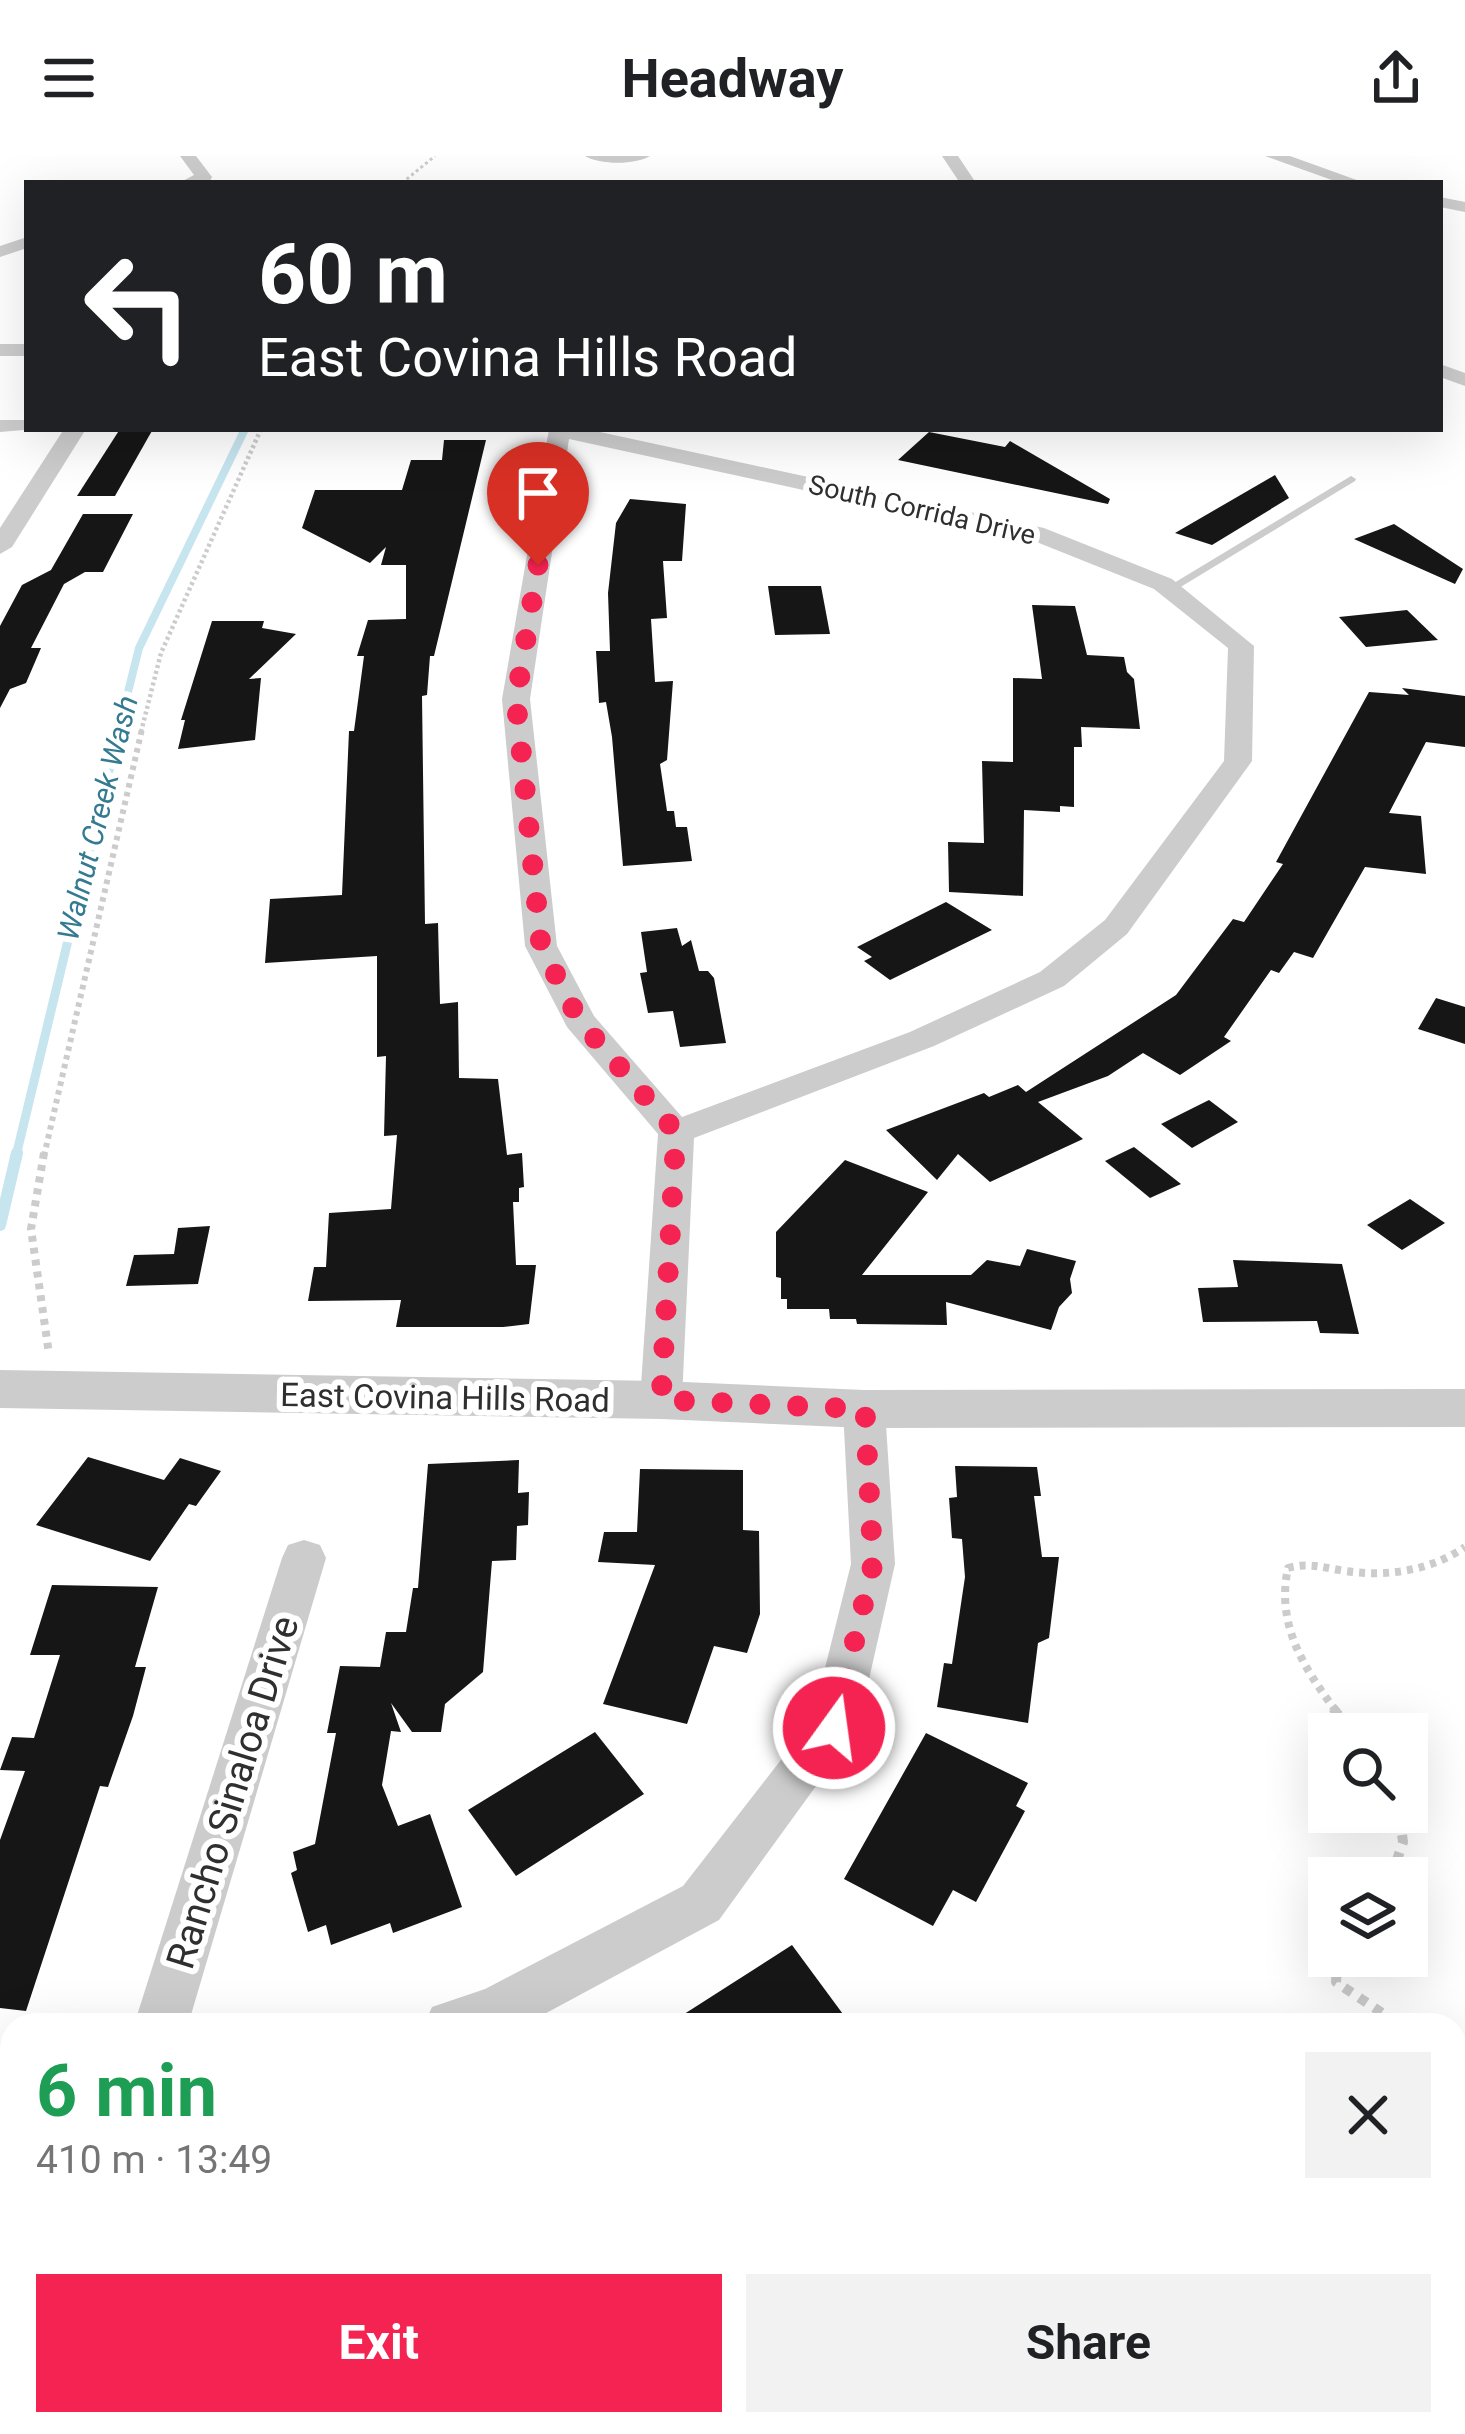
<!DOCTYPE html>
<meta charset="utf-8">
<style>
:root{--surface:#fff;--page:#f2f2f2;--text:#202124;--muted:#757577;--accent:#f42351}
body{margin:0;font-family:Roboto,sans-serif;background:var(--page);color:var(--text);height:100vh;display:flex;flex-direction:column;font-size:45px;white-space:nowrap}
*{box-sizing:border-box;margin:0}
p{font-size:39px;color:var(--muted)}
.icon{flex:none;width:66px;height:66px;fill:none;stroke:currentColor;stroke-width:2;stroke-linecap:round;stroke-linejoin:round}
.map{position:relative;flex:1;overflow:hidden}
.panel{position:absolute;left:0px;top:1857px;width:1467px;height:423px;display:flex;flex-direction:column;background:var(--surface);border-radius:36px 36px 0 0;box-shadow:0 12px 48px #0002}
.panel>*{flex:none}
.banner{position:absolute;left:24px;top:24px;width:1419px;height:252px;border-radius:0px;box-shadow:0 12px 48px #0002;background:#202124;color:#fff;overflow:hidden}
.buttons{position:absolute;left:1308px;top:1557px;display:grid;gap:24px}
.buttons a{display:grid;place-items:center;width:120px;height:120px;border-radius:0px;background:var(--surface);box-shadow:0 12px 48px #0002;font-size:60px}
.pin{position:absolute;display:grid;place-items:center;width:102px;height:102px;color:#fff;margin:-123px -51px;border-radius:50% 50% 50% 0;rotate:-45deg;box-shadow:0 0 12px #0007}
.pin .icon{rotate:45deg}
.me{position:absolute;width:132px;margin:-66px;rotate:14deg;stroke-linejoin:round;filter:drop-shadow(0 0 9px #0008)}
.turn{display:flex;align-items:center;gap:42px;height:252px;padding:0 36px;font-size:54px}
.turn .icon{width:156px;height:156px;stroke-width:2.5}
.turn b{display:block;font-size:84px;line-height:102px}
.round{display:grid;place-items:center;flex:none;width:126px;height:126px;border-radius:0px;background:var(--page)}
.overview{display:flex;align-items:center;justify-content:space-between;height:204px;padding:0 36px}
h1{font-size:72px;font-weight:700;line-height:90px;color:#1e9e55}
.cta{display:flex;gap:24px;margin-top:auto;padding:24px 36px}
.cta a{flex:1;height:138px;border-radius:0px;background:var(--accent);color:#fff;font-size:48px;font-weight:700;line-height:138px;text-align:center}
.cta a+a{background:var(--page);color:var(--text)}
header{display:flex;justify-content:space-between;align-items:center;height:156px;padding:0 36px;background:var(--surface);font-size:54px;font-weight:700}
.map>svg:first-child{display:block}
.lines{fill:none;stroke-linecap:round;stroke-linejoin:round}
.stream-far2{stroke:#c6e5ef;stroke-width:8}
.stream-far1{stroke:#c6e5ef;stroke-width:9}
.stream{stroke:#c6e5ef;stroke-width:12}
.building{fill:#161616}
.path-far4{stroke:#ccc;stroke-width:3;stroke-dasharray:3 3;stroke-linecap:butt}
.path-far3{stroke:#ccc;stroke-width:4.5;stroke-dasharray:3 3;stroke-linecap:butt}
.path-far2{stroke:#ccc;stroke-width:6;stroke-dasharray:4.5 4.5;stroke-linecap:butt}
.path-far1{stroke:#ccc;stroke-width:8;stroke-dasharray:6 6;stroke-linecap:butt}
.path{stroke:#ccc;stroke-width:10;stroke-dasharray:9 9;stroke-linecap:butt}
.service{fill:#ccc;fill-rule:evenodd}
.minor{fill:#ccc;fill-rule:evenodd}
.tertiary{fill:#ccc;fill-rule:evenodd}
.route{stroke:#f42351;stroke-width:21;stroke-dasharray:0 37.8}
.labels{text-anchor:middle;stroke-width:12;stroke-linejoin:round;paint-order:stroke}
.far-street-label{font-size:27px;fill:#2f2f2f;stroke:#fff}
.far-water-label{font-size:30px;font-style:italic;fill:#347b92;stroke:#fff}
.street-label{font-size:33px;fill:#2f2f2f;stroke:#fff}
.near-street-label{font-size:39px;fill:#2f2f2f;stroke:#fff}
</style>
<header><svg class="icon" aria-label="menu" viewBox="0 0 24 24"><path d="M4 6h16M4 12h16M4 18h16"/></svg>Headway<svg class="icon" aria-label="share" viewBox="0 0 24 24"><path d="M12 15V3M7 8l5-5 5 5M5 13v7h14v-7"/></svg></header>
<div class="map">
<svg width="1465" height="2278" viewBox="0 0 1465 2278">
<rect width="100%" height="100%" fill="#fff"/>
<g class="lines">
<path class="stream-far2" d="M118,576L139,492L245,273"/>
<path class="stream-far1" d="M16,1000L119,573"/>
<path class="stream" d="M0,1069L17,997"/>
</g>
<g class="building">
<path d="M120,273H153L115,340H77Z"/>
<path d="M929,276L1005,291L1010,285L1110,343L1108,348L898,304Z"/>
<path d="M444,284H486L434,500H430L427,539L422,540L425,768L438,767L440,848L458,846L459,922L498,923L507,999L522,997L524,1031L519,1032V1046H513L516,1109H536L529,1168L503,1171H396L401,1144L308,1145L314,1111H326L329,1057L391,1053L397,979L384,980L386,900L377,901V800L265,807L270,743L342,739L349,575H354L364,500H357L368,464L406,463V409H381L386,391L370,407L302,372L315,334H402L411,304H442Z"/>
<path d="M1275,319L1289,342L1212,389L1175,377Z"/>
<path d="M630,343L686,348L682,405H663L667,462L651,463L655,526L673,525L667,604L660,608L667,655H674L676,671H687L692,705L623,710L612,581L606,546L599,547L596,495H610L608,437L616,367Z"/>
<path d="M83,358H133L103,416H85L64,428L31,492H41L26,527L10,533L0,552V470L22,429L51,414Z"/>
<path d="M1394,368L1463,413L1455,428L1354,383Z"/>
<path d="M768,430H821L830,478L775,479Z"/>
<path d="M1032,449L1075,450L1087,499L1124,501L1127,516L1134,523L1140,573L1081,571L1082,591H1074V651L1060,650V656L1024,654L1023,740L949,736L948,686L984,687L982,605L1013,606V522L1042,523Z"/>
<path d="M1407,454L1438,484L1366,491L1339,461Z"/>
<path d="M212,465H264L262,472L296,478L249,523L261,522L255,584L178,593L185,564H181Z"/>
<path d="M1402,532L1465,540V591L1426,586L1389,657L1421,660L1426,718L1365,711L1313,802L1294,796L1279,817L1271,814L1224,881L1231,885L1180,919L1143,897L1108,920L1038,946L1083,983L990,1026L958,998L937,1024L886,974L984,937L989,941L1018,929L1026,936L1176,839L1233,763L1244,766L1283,708L1276,706L1369,536L1409,539Z"/>
<path d="M946,746L992,774L890,824L864,805L872,801L857,791Z"/>
<path d="M677,772L682,790L691,784L699,815H708L714,822L726,887L680,891L673,855L648,857L640,817L647,816L641,776Z"/>
<path d="M1436,842L1465,851V888L1418,873Z"/>
<path d="M1209,944L1238,966L1192,992L1161,968Z"/>
<path d="M1134,991L1181,1028L1150,1042L1105,1005Z"/>
<path d="M845,1004L928,1036L862,1119H971L987,1104L1020,1110L1027,1093L1076,1105L1070,1123L1072,1137L1059,1151L1051,1174L946,1146L947,1169L857,1168L856,1163H830L829,1153H787V1143H781V1122L776,1121V1076Z"/>
<path d="M1410,1043L1445,1067L1402,1094L1367,1069Z"/>
<path d="M210,1070L198,1128L126,1130L134,1099L174,1098L178,1072Z"/>
<path d="M1233,1104L1342,1108L1359,1178L1320,1177L1317,1165L1203,1166L1198,1132L1238,1131Z"/>
<path d="M88,1301L164,1324L180,1302L221,1315L196,1350L189,1348L150,1405L36,1369Z"/>
<path d="M519,1304L518,1337L529,1336L528,1369L517,1370L516,1404L492,1405L483,1516L445,1548L441,1576H412L391,1547L401,1576L391,1575L382,1629L398,1670L430,1658L462,1751L393,1777L390,1767L331,1789L326,1769L308,1776L291,1717L297,1714L293,1696L315,1688L336,1577H327L340,1510L380,1511L386,1476H406L413,1432H418L428,1308Z"/>
<path d="M955,1310L1037,1311L1041,1340H1034L1042,1401H1059L1049,1482L1038,1487L1028,1567L937,1551L944,1507L952,1508L965,1421L962,1383L952,1382L949,1342L957,1341Z"/>
<path d="M640,1313L743,1314V1374L759,1375L760,1458L747,1497L714,1490L687,1568L603,1548L655,1409L598,1406L604,1376H637Z"/>
<path d="M52,1429L158,1431L135,1511H146L133,1560L108,1631L100,1630L26,1855L0,1852V1684L25,1615L0,1614L12,1581L34,1582L60,1499H30Z"/>
<path d="M595,1576L644,1638L516,1720L468,1654Z"/>
<path d="M926,1577L1028,1627L1016,1650L1025,1655L976,1746L953,1734L933,1770L844,1723Z"/>
<path d="M792,1789L851,1869H667Z"/>
</g>
<g class="lines">
<path class="path-far4" d="M402,27L435,0"/>
<path class="path-far3" d="M141,576L161,497L261,273"/>
<path class="path-far2" d="M44,1000L142,573"/>
<g class="path-far1">
<path d="M44,997L31,1073L49,1198"/>
<path d="M1336,1555C1303,1511 1276,1468 1288,1412C1308,1406 1325,1412 1345,1415C1387,1421 1430,1415 1465,1391"/>
</g>
<g class="path">
<path d="M1333,1552L1353,1578"/>
<path d="M1391,1722L1403,1686L1399,1656"/>
<path d="M1338,1800L1336,1826L1400,1869"/>
<path d="M1455,1898L1465,1903"/>
</g>
<path class="service" d="M1351,320L1356,323L1355,325L1174,435L1164,433Z"/>
<g class="minor">
<path d="M180,0H196L212,21L210,25L179,27L194,19Z"/>
<path d="M585,0H650C636,9 599,9 585,0Z"/>
<path d="M942,0H958L976,27H960Z"/>
<path d="M1265,0H1290L1365,27H1340Z"/>
<path d="M1440,41L1465,46V56L1440,51Z"/>
<path d="M27,81V92L0,101V90Z"/>
<rect x="0" y="188" width="27" height="12"/>
<path d="M1440,208L1465,217V230L1440,221Z"/>
<path d="M0,264H27V273H36L0,276Z"/>
<path d="M64,273H86L12,391L0,398V372Z"/>
<path d="M549,273H586L1044,372L1172,423L1254,490L1252,605L1127,778L1064,830L934,890L694,982L682,1244L676,1255L661,1259L646,1255L640,1244L658,978L567,871L525,790L502,543ZM569,283L1029,383L1154,433L1228,492L1224,605L1105,764L1040,816L910,876L682,961L594,860L557,790L530,543Z"/>
<path d="M864,1238L879,1242L885,1253L895,1408L858,1572L719,1764L524,1869H424L432,1851L485,1833L683,1730L812,1564L851,1408L843,1253L849,1242Z"/>
<path d="M304,1384L320,1389L326,1402L188,1869H134L282,1402L288,1389Z"/>
</g>
<path class="tertiary" d="M0,1214L661,1225L864,1234L1465,1233V1271L864,1272L661,1263L0,1252Z"/>
</g>
<g class="lines">
<path class="route" d="M538,409L516,544L541,790L579,864L676,976L661,1244L865,1253L873,1408L834,1572"/>
</g>
<g class="labels">
<g class="far-street-label">
<text transform="translate(922 354) rotate(13)" y="9">South Corrida Drive</text>
</g>
<g class="far-water-label">
<text transform="translate(98 662) rotate(-76)" y="10">Walnut Creek Wash</text>
</g>
<g class="street-label">
<text transform="translate(445 1241) rotate(1)" y="12">East Covina Hills Road</text>
</g>
<g class="near-street-label">
<text transform="translate(232 1636) rotate(-73)" y="14">Rancho Sinaloa Drive</text>
</g>
</g>
</svg>
<div class="buttons">
<a><svg class="icon" aria-label="search" viewBox="0 0 24 24"><circle cx="10" cy="10" r="6"/><path d="M15 15l6 6"/></svg></a>
<a><svg class="icon" aria-label="layers" viewBox="0 0 24 24"><path d="M12 4l9 5-9 5-9-5zM3 14l9 5 9-5"/></svg></a>
</div>
<div class="pin" style="left:538px;top:409px;background:#d93025"><svg class="icon" aria-label="arrive" viewBox="0 0 24 24"><path d="M6 21V4h12l-3 4 3 4H6"/></svg></div>
<svg class="me" style="left:834px;top:1572px" viewBox="-20 -20 40 40"><circle r="17" fill="#f42351" stroke="#fff" stroke-width="3"/><path d="M0-11L8 9 0 5-8 9z" fill="#fff"/></svg>
<div class="banner">
<div class="turn"><svg class="icon" aria-label="left" viewBox="0 0 24 24"><path d="M17 20v-9H6M10 6l-5 5 5 5"/></svg><div><b>60 m</b>East Covina Hills Road</div></div>
</div>
<section class="panel">
<div class="overview"><div><h1>6 min</h1><p>410 m · 13:49</p></div><a class="round"><svg class="icon" aria-label="close" viewBox="0 0 24 24"><path d="M6 6l12 12M18 6L6 18"/></svg></a></div>
<div class="cta"><a>Exit</a><a>Share</a></div>
</section>
</div>
